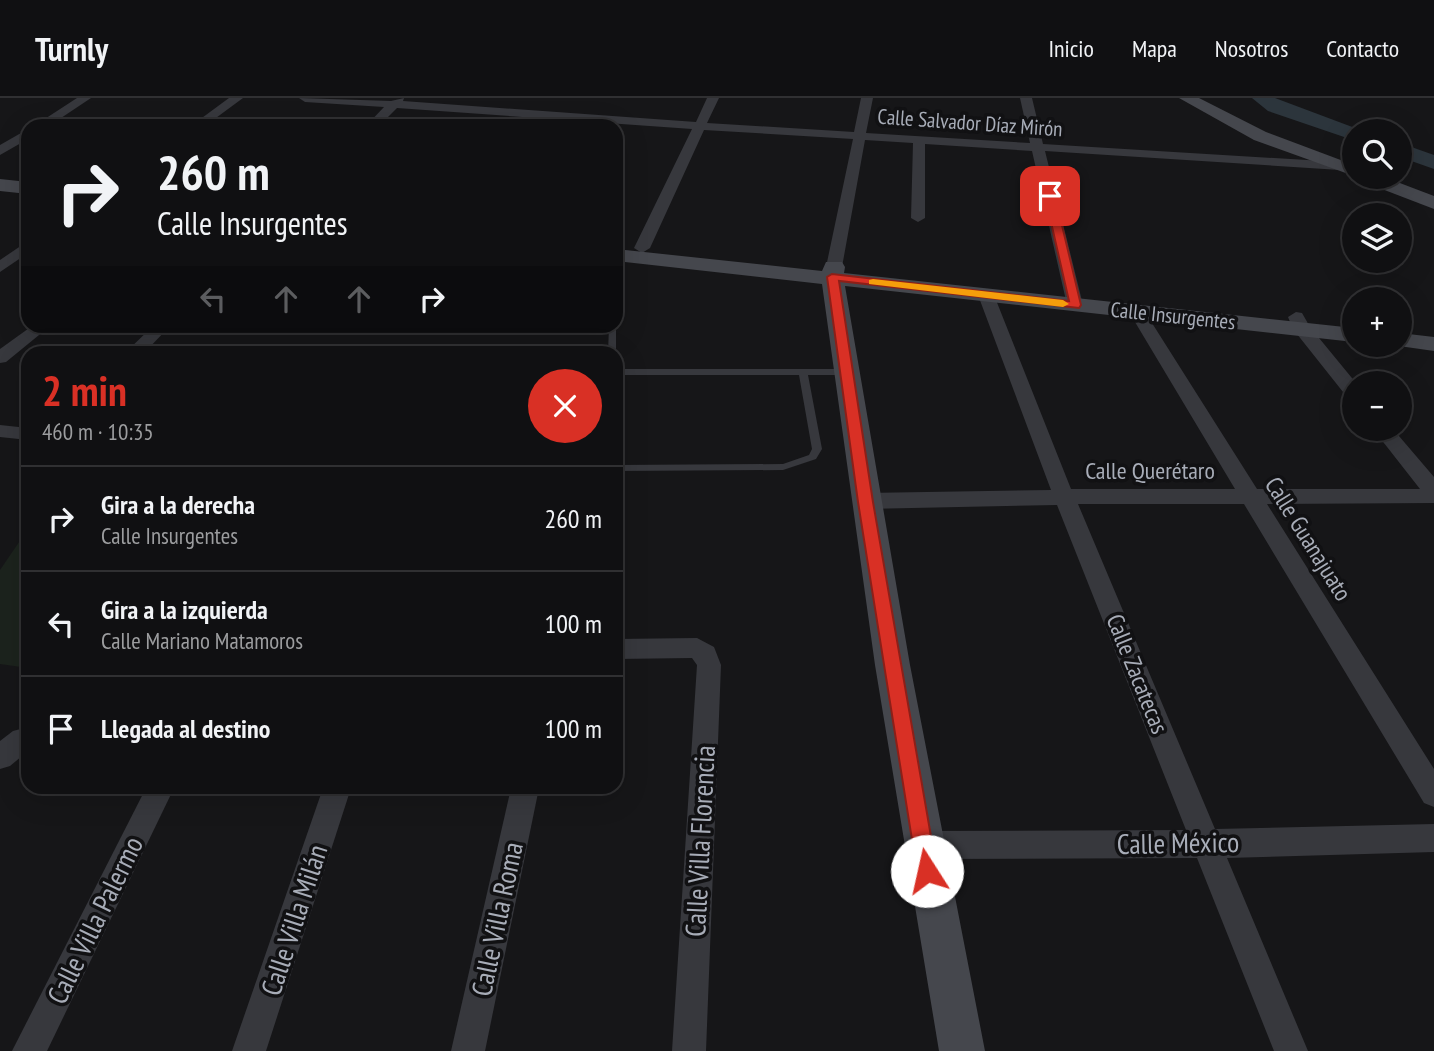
<!DOCTYPE html>
<html lang="es">
<meta charset="utf-8">
<style>
:root{--surface:#101012;--page:#19191b;--text:#f1f3f6;--muted:#9c9d9f;--line:#303032;--accent:#d93025}
body{margin:0;font-family:"PT Sans Narrow",sans-serif;background:var(--page);color:var(--text);height:100vh;display:flex;flex-direction:column;font-size:26px;white-space:nowrap}
*{box-sizing:border-box;margin:0}
p{font-size:23px;color:var(--muted)}
.icon{flex:none;width:38px;height:38px;fill:none;stroke:currentColor;stroke-width:2;stroke-linecap:round;stroke-linejoin:round}
.map{position:relative;flex:1;overflow:hidden}
.drawer{position:absolute;left:21px;top:248px;width:602px;height:448px;display:flex;flex-direction:column;background:var(--surface);border-radius:21px;box-shadow:0 7px 28px #0002,0 0 0 2px var(--line)}
.drawer>*{flex:none}
.top-card{position:absolute;left:21px;top:21px;width:602px;height:214px;border-radius:21px;box-shadow:0 7px 28px #0002,0 0 0 2px var(--line);background:#101012;color:var(--text);overflow:hidden}
.fabs{position:absolute;left:1342px;top:21px;display:grid;gap:14px}
.fabs a{display:grid;place-items:center;width:70px;height:70px;border-radius:50%;background:var(--surface);box-shadow:0 7px 28px #0002,0 0 0 2px var(--line);font-size:35px}
.pin{position:absolute;display:grid;place-items:center;width:60px;height:60px;color:#fff;margin:-30px;border-radius:14px;box-shadow:0 4px 10px #0006}
.me{position:absolute;width:77px;margin:-38px;rotate:350deg;stroke-linejoin:round;filter:drop-shadow(0 0 5px #0008)}
.turn{display:flex;align-items:center;gap:24px;height:147px;padding:0 21px;font-size:32px}
.turn .icon{width:91px;height:91px;stroke-width:2.5}
.turn b{display:block;font-size:49px;line-height:60px}
.lanes{display:flex;align-items:center;height:66px;padding:0 21px;background:#0003;justify-content:center;gap:35px;direction:ltr}
.lanes .off{opacity:.35}
.round{display:grid;place-items:center;flex:none;width:74px;height:74px;border-radius:37px;background:var(--page)}
.overview{display:flex;align-items:center;justify-content:space-between;height:119px;padding:0 21px}
h1{font-size:42px;font-weight:600;line-height:52px;color:var(--accent)}
ul{padding:0;list-style:none}
li{display:flex;align-items:center;gap:21px;height:105px;padding:0 21px;border-top:2px solid var(--line)}
li div{flex:1}
li b{display:block;font-size:26px}
li em{font-style:normal}
header{display:flex;align-items:center;gap:42px;box-sizing:border-box;height:98px;padding:0 35px;background:var(--surface);border-bottom:2px solid var(--line)}
header strong{font-size:33px}
nav{display:flex;gap:38px;margin-inline-start:auto;font-size:24px}
.map>svg:first-child{display:block}
.green{fill:#1c231d}
.lines{fill:none;stroke-linecap:round;stroke-linejoin:round}
.river{fill:#2c353c;fill-rule:evenodd}
.lane{fill:#37383d;fill-rule:evenodd}
.street{fill:#37383d;fill-rule:evenodd}
.secondary{fill:#45474d;fill-rule:evenodd}
.route{fill:#d93025;stroke:#8d1f18;stroke-width:2}
.slow{fill:#f59e0b}
.labels{text-anchor:middle;stroke-width:7;stroke-linejoin:round;paint-order:stroke}
.far-street-label{font-size:21px;fill:#a8adb8;stroke:#111113}
.street-label{font-size:24px;fill:#a8adb8;stroke:#111113}
.near-street-label{font-size:28px;fill:#a8adb8;stroke:#111113}
</style>
<header>
<strong>Turnly</strong>
<nav><a>Inicio</a><a>Mapa</a><a>Nosotros</a><a>Contacto</a></nav>
</header>
<div class="map">
<svg width="1434" height="953" viewBox="0 0 1434 953">
<rect width="100%" height="100%" fill="#161618"/>
<path class="green" d="M28,431V570L0,566V472Z"/>
<g class="lines">
<g class="river">
<path d="M1252,0H1275L1363,33H1354V42L1347,40L1268,13Z"/>
<path d="M1400,45L1434,57V71L1400,59Z"/>
</g>
<g class="lane">
<path d="M616,227V256H608L609,228Z"/>
<path d="M616,271H846L850,274L846,277H808L822,351L816,361L783,372L616,373V367L783,366L809,357L812,351L799,277H616Z"/>
</g>
<g class="street">
<path d="M77,0H91L49,28H34Z"/>
<path d="M229,0H243L205,28H191Z"/>
<path d="M299,0L391,3L404,0L403,3L696,24L707,0H719L707,25L854,34L861,0H873L866,35L1030,45L1020,0H1032L1043,46L1340,64L1347,68L1340,72L1045,53L1083,207L1075,212L1067,207L1032,53L925,46V120L918,124L911,120L913,45L865,42L842,169L834,174L826,169L853,41L704,32L650,150L642,155L634,150L692,31L397,10L379,28H366L384,9L305,4Z"/>
<path d="M28,31V41L0,57V47Z"/>
<path d="M28,143V155L0,174V162Z"/>
<path d="M986,192L994,197L1071,391H1235L1129,214L1137,209L1145,214L1257,391H1420L1373,331H1393L1434,379V405L1267,406L1434,671V709L1424,705L1244,406H1078L1215,731L1434,726V754L1227,760L1308,953H1274L1197,760L922,761L912,757L907,747L912,737L922,733L1186,732L1057,407L865,411L858,408L854,403L858,398L865,395L1051,392L978,197Z"/>
<path d="M1296,214L1302,215L1310,229L1356,285L1354,301L1347,299L1293,231L1288,219Z"/>
<path d="M32,228H50L6,264L0,265V251Z"/>
<path d="M153,228H170L143,256H124Z"/>
<path d="M0,327L28,330V342L0,339Z"/>
<path d="M697,540L714,549L721,567L706,953H672L697,567L692,560L616,561V541Z"/>
<path d="M28,629V653L10,668L0,671V643L13,633Z"/>
<path d="M146,690H174L47,953H12Z"/>
<path d="M323,690H351L266,953H232Z"/>
<path d="M511,690H539L485,953H451Z"/>
</g>
<g class="secondary">
<path d="M1179,0H1199L1266,34L1354,67V78L1254,42Z"/>
<path d="M1359,79H1384L1434,98V111L1361,83Z"/>
<path d="M0,81L28,84V96L0,93Z"/>
<path d="M616,151L822,173L826,164H842L845,169L844,175L1354,230V244L845,188L910,567L985,953H939L875,567L822,186L616,163Z"/>
<path d="M1400,235L1434,239V253L1392,247H1400Z"/>
</g>
</g>
<path class="route" d="M1050,95L1055,98L1081,207L1079,210L839,183L873,404L937,773L934,780L927,783L920,780L917,773L858,404L827,179L832,176L1069,203L1045,98Z"/>
<path class="slow" d="M873,181L1063,202L1069,206L1063,209L869,186V182Z"/>
<g class="labels">
<g class="far-street-label">
<text transform="translate(970 25) rotate(4)" y="7">Calle Salvador Díaz Mirón</text>
<text transform="translate(1173 218) rotate(6)" y="7">Calle Insurgentes</text>
</g>
<g class="street-label">
<text x="1150" y="381">Calle Querétaro</text>
<text transform="translate(1308 441) rotate(58)" y="8">Calle Guanajuato</text>
<text transform="translate(1137 576) rotate(68)" y="8">Calle Zacatecas</text>
</g>
<g class="near-street-label">
<text transform="translate(700 743) rotate(-87)" y="10">Calle Villa Florencia</text>
<text transform="translate(1178 745) rotate(-1)" y="10">Calle México</text>
<text transform="translate(497 821) rotate(-78)" y="10">Calle Villa Roma</text>
<text transform="translate(95 822) rotate(-64)" y="10">Calle Villa Palermo</text>
<text transform="translate(294 822) rotate(-72)" y="10">Calle Villa Milán</text>
</g>
</g>
</svg>
<div class="fabs">
<a><svg class="icon" aria-label="search" viewBox="0 0 24 24"><circle cx="10" cy="10" r="6"/><path d="M15 15l6 6"/></svg></a>
<a><svg class="icon" aria-label="layers" viewBox="0 0 24 24"><path d="M12 4l9 5-9 5-9-5zM3 14l9 5 9-5"/></svg></a>
<a>+</a>
<a>−</a>
</div>
<div class="pin" style="left:1050px;top:98px;background:#d93025"><svg class="icon" aria-label="arrive" viewBox="0 0 24 24"><path d="M6 21V4h12l-3 4 3 4H6"/></svg></div>
<svg class="me" style="left:927px;top:773px" viewBox="-20 -20 40 40"><circle r="19" fill="#fff"/><path d="M0-13L10 11 0 6-10 11z" fill="#d93025"/></svg>
<div class="top-card">
<div class="turn"><svg class="icon" aria-label="right" viewBox="0 0 24 24"><path d="M7 20v-9h11M14 6l5 5-5 5"/></svg><div><b>260 m</b>Calle Insurgentes</div></div>
<div class="lanes"><svg class="icon off" aria-label="left" viewBox="0 0 24 24"><path d="M17 20v-9H6M10 6l-5 5 5 5"/></svg><svg class="icon off" aria-label="ahead" viewBox="0 0 24 24"><path d="M12 20V5M6 11l6-6 6 6"/></svg><svg class="icon off" aria-label="ahead" viewBox="0 0 24 24"><path d="M12 20V5M6 11l6-6 6 6"/></svg><svg class="icon" aria-label="right" viewBox="0 0 24 24"><path d="M7 20v-9h11M14 6l5 5-5 5"/></svg></div>
</div>
<section class="drawer">
<div class="overview"><div><h1>2 min</h1><p>460 m · 10:35</p></div><a class="round" style="background:#d93025;color:#fff"><svg class="icon" aria-label="close" viewBox="0 0 24 24"><path d="M6 6l12 12M18 6L6 18"/></svg></a></div>
<ul>
<li><svg class="icon" aria-label="right" viewBox="0 0 24 24"><path d="M7 20v-9h11M14 6l5 5-5 5"/></svg><div><b>Gira a la derecha</b><p>Calle Insurgentes</p></div><em>260 m</em></li>
<li><svg class="icon" aria-label="left" viewBox="0 0 24 24"><path d="M17 20v-9H6M10 6l-5 5 5 5"/></svg><div><b>Gira a la izquierda</b><p>Calle Mariano Matamoros</p></div><em>100 m</em></li>
<li><svg class="icon" aria-label="arrive" viewBox="0 0 24 24"><path d="M6 21V4h12l-3 4 3 4H6"/></svg><div><b>Llegada al destino</b></div><em>100 m</em></li>
</ul>
</section>
</div>
